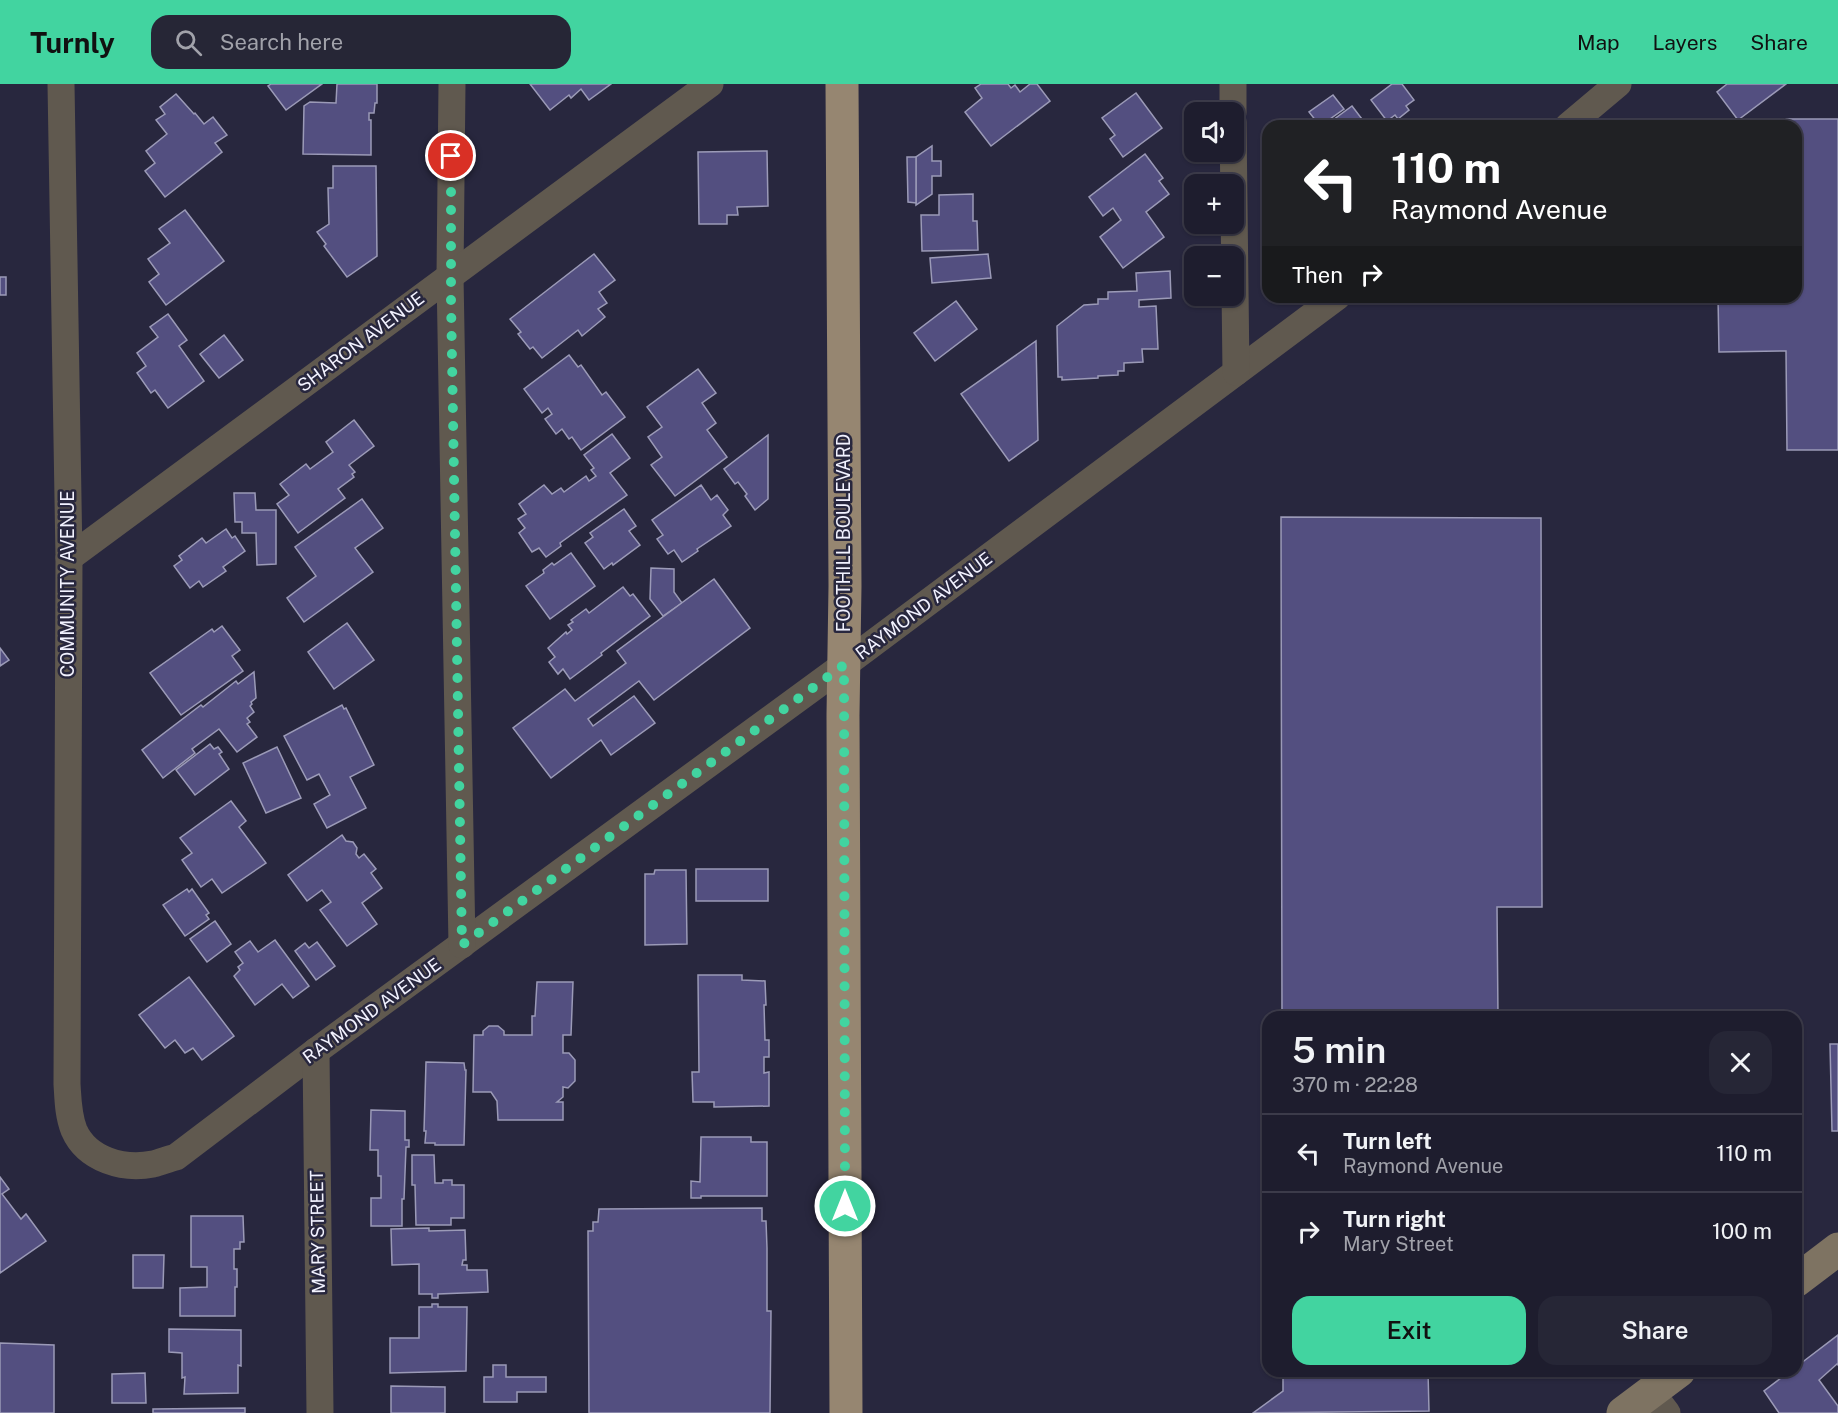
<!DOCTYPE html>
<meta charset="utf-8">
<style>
:root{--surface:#1e1d2e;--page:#262636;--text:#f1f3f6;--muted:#a1a2aa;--line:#3c3b4a;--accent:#42d4a0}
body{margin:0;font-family:"Public Sans",sans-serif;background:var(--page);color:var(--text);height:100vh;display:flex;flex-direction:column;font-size:22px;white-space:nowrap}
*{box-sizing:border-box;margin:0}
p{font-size:20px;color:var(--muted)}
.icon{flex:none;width:33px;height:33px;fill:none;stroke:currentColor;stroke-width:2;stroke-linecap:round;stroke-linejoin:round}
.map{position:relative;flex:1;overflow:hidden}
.drawer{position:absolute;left:1262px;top:927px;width:540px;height:366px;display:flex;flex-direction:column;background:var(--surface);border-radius:18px;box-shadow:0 2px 4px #0004,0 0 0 2px var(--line)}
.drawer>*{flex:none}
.hud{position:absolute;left:1262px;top:36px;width:540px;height:183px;border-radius:18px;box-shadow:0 2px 4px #0004,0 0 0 2px var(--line);background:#202124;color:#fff;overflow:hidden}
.tools{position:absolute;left:1184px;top:18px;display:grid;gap:12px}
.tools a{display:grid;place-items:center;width:60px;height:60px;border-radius:12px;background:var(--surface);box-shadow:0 2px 4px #0004,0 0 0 2px var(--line);font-size:30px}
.pin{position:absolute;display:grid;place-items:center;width:51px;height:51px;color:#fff;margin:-26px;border:3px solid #fff;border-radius:50%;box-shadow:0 2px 6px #0007}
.me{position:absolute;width:66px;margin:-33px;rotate:0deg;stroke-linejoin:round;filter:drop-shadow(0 0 4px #0008)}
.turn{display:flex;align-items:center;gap:21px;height:126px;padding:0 30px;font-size:27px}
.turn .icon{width:78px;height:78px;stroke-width:2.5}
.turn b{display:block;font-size:42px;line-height:51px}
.then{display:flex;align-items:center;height:57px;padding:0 30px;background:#0003;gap:12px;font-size:22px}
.round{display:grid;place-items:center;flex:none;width:63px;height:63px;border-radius:18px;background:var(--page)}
.headline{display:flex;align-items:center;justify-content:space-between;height:102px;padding:0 30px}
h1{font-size:36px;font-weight:600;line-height:45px}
.cta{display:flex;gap:12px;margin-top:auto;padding:12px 30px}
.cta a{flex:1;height:69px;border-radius:18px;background:var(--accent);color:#111;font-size:24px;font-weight:600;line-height:69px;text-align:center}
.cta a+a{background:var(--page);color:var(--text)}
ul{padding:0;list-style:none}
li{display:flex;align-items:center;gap:18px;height:78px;padding:0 30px;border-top:2px solid var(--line)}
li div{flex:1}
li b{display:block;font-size:22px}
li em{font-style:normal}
header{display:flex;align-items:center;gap:36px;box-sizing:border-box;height:84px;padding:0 30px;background:var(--accent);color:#111}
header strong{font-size:28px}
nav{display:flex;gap:33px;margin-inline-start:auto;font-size:21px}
.search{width:420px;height:54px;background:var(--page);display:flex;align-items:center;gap:15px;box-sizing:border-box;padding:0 21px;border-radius:18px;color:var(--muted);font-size:22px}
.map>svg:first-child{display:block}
.building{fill:#534f80;stroke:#9b9ab7;stroke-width:1.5}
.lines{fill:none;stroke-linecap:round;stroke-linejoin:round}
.street{stroke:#60594f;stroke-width:27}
.secondary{stroke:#7e7362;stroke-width:33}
.primary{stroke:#968671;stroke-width:33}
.route{stroke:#42d4a0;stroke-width:10;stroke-dasharray:0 18}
.labels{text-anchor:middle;stroke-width:5;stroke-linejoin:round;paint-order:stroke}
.street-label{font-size:18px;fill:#f2f2ff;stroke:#28273e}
</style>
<header>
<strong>Turnly</strong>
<div class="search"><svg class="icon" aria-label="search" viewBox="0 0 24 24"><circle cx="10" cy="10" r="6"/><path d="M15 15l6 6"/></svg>Search here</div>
<nav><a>Map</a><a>Layers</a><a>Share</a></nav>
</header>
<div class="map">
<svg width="1838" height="1329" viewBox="0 0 1838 1329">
<rect width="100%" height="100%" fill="#28273e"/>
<g class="building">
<path d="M271,0H322L286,26L268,2Z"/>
<path d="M337,0H377V19H375L374,29H369V36H371V71L303,70L304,22L310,18L336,19Z"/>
<path d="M530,0H611L589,16L581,5L571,14L569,11L550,26Z"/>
<path d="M981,0H1008L1011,4L1015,1L1020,8L1030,0H1037L1050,17L991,62L965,28L982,14L975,4Z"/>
<path d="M1392,0H1402L1414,16L1406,22L1409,26L1398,35L1395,31L1387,37L1371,16Z"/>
<path d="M1727,0H1786L1738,36L1717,8Z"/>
<path d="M1136,9L1162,44L1123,73L1110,55L1115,51L1102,34Z"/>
<path d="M176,10L194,30L195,29L204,40L213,33L227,51L215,59L222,68L165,113L145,87L155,79L146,67L167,50L156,36L165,30L160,23Z"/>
<path d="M1333,11L1344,25L1320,42L1309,28Z"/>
<path d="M1352,22L1362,35L1352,42H1331L1329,39Z"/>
<path d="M1786,35H1838V366H1787L1786,267L1719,268L1718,213H1796V42H1786Z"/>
<path d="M932,62V77H941V92H932V110L916,121V73Z"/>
<path d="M767,67L768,122L737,123L738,131H727V140H699L698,68Z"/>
<path d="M1145,70L1163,94L1159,97L1169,110L1146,128L1164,153L1123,184L1100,153L1121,136L1113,124L1103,132L1089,113Z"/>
<path d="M907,73H916V119L908,118Z"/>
<path d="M333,82H376L377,172L347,193L324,162L326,160L317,148L329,140L328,104H333Z"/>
<path d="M973,110V137H977L978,166L922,167L921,131H939V111Z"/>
<path d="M185,126L224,177L166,221L149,198L159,190L148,175L170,159L159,145Z"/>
<path d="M594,170L615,196L599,208L607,219L598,225L605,233L582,252L578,246L542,274L533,263L530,265L518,250L521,248L510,235Z"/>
<path d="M988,170L991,194L932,199L930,174Z"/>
<path d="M1170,187L1171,214L1139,216V223L1156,222L1158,265H1142L1143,278L1124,279V287H1118V291L1098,292V294L1062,296V293H1058L1057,242L1084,221L1098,220V215H1108V208L1137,207L1136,189Z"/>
<rect x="0" y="193" width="6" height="18"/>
<path d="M956,217L977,245L935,277L914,249Z"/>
<path d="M168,230L187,256L179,262L204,297L168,324L155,306L151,309L137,289L146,282L137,269L158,253L150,243Z"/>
<path d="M224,251L243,276L219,294L200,270Z"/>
<path d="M1036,257L1038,356L1009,377L961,310Z"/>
<path d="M569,271L578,283L581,281L602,311L606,308L625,333L581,366L572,353L569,355L562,345L556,350L545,335L552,330L548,324L542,329L524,305Z"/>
<path d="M698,285L716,309L702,319L716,339L707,346L727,373L675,412L651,381L662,373L648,353L662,343L647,323Z"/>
<path d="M354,336L374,362L349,381L355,388L352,390L354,393L338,405L345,414L298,449L277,420L289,411L280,400L306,380L310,385L333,368L326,358Z"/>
<path d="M612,350L630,374L610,389L627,411L560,459L561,462L546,473L539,464L532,468L519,449L525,444L518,435L526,430L519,420L544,401L552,410L561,404L564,408L586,392L589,397L596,392L591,386L594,384L584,371Z"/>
<path d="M768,351V415L755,426L745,412L747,410L738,398L735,400L724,385Z"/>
<path d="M701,401L711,416L717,411L728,426L723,431L731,442L697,465L698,467L682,478L674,466L668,470L657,455L663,451L652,436Z"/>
<path d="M234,409H255L256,426H276V480L257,481L256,449H242V438H235Z"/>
<path d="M362,415L383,444L355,464L373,488L304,538L287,514L316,492L295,463Z"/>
<path d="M624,425L636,442L629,447L640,461L613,481L612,479L604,485L585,459L593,453L590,449Z"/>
<path d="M1281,433L1541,434L1542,823H1497L1498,933H1282Z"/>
<path d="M226,445L232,454L235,452L245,467L223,483L226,487L203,503L199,497L190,504L174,482L182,476L179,472L202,454L206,459Z"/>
<path d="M571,469L595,502L550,535L526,502L544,489L543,486L552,479L554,481Z"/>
<path d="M651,484L674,485V508L682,519L663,532L650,515Z"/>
<path d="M714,495L750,544L654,616L639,597L588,635L593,642L634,612L655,639L611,671L601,656L551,694L513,644L565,605L575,617L626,579L617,567Z"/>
<path d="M623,503L630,512L633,510L650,532L601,569L602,571L570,595L563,585L558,590L549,578L555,573L548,564L566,548L567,550L572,546L568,541L573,538L571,536L586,525L589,529Z"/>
<path d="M347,539L374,576L334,605L308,568Z"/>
<path d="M222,542L240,566L232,572L243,587L181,631L150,589L212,545L214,548Z"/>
<path d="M0,564L9,576L0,582Z"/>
<path d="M254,588L256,614L251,618L252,620L250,622L254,628L247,634L250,638L247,640L257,653L237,668L219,645L192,665L195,669L163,694L142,666L201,621L203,623L236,597L238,600Z"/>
<path d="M342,621L344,625L346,624L374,681L350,693L366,724L327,744L314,720L330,711L319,690L307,696L284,652Z"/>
<path d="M210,660L214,665L218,663L222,668L219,670L229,685L195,711L176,686Z"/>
<path d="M277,663L301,714L266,729L243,679Z"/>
<path d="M231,717L246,737L239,743L266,779L222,809L212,795L201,803L182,776L192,769L180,754Z"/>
<path d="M342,751L346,757L353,758L357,764L356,770L359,774L364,770L376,785L371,789L382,804L362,819L377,840L347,862L320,826L331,818L322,806L307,817L288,791Z"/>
<rect x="696" y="785" width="72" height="32"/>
<path d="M655,786H686L687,860L645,861V790H654Z"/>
<path d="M187,805L189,808L192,805L209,829L206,831L209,835L185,852L163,821Z"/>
<path d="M215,837L231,860L207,878L190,855Z"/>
<path d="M275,856L309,902L293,914L282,900L255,921L234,892L240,886L238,883L243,879L235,868L250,857L258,868Z"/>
<path d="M317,858L335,882L316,896L295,867L305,859L309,864Z"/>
<path d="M698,891H742V896L765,897L766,921H764L765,956H769V973H764V989L769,988V1022L714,1023V1018H693L692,988H699Z"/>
<path d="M189,893L234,952L202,976L193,964L185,969L175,956L165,964L139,931Z"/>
<path d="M537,898H573L571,951H563V969H569L575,976V997L568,1004L563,1003V1013L557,1018H563V1036H498L497,1017L491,1008H473L474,951H483V947L489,942H498L504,947V951H532V932H535Z"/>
<path d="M1830,960H1838V1047H1832Z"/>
<path d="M426,978L464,979L465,986H466L464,1061H435V1059H425L426,1047H424Z"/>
<path d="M371,1026L405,1027V1056H409V1063H406L404,1115H402V1142H371V1114H381V1092H378V1066H370Z"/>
<path d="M701,1053H751V1058H767V1112H701V1114H691V1097L700,1098Z"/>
<path d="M412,1071H434L435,1099H443V1096H452V1101H464V1134H451V1141H416L415,1101H412Z"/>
<path d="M0,1093L9,1105L2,1110L21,1135L26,1130L46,1157L0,1189Z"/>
<path d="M762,1124V1137H766L767,1164V1227H771L770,1329H589L588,1147H593V1138H598L599,1125Z"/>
<path d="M191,1132H243L244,1158H240V1165H234V1185H237V1203H235V1232H180V1204L207,1203V1183H191Z"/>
<path d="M429,1144V1147L465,1146L466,1176H463L462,1181H467V1186H487L488,1208L438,1210V1214H432V1210H419V1180L392,1181L391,1145Z"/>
<path d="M133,1171H164L163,1204H133Z"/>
<path d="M432,1220H438V1223H467L466,1287L390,1289V1254H419V1223H432Z"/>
<path d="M169,1245L241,1246V1282L238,1281V1309L184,1310L185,1293L182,1294V1269L169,1268Z"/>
<path d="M1838,1251V1281L1837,1280L1819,1296L1838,1322V1329H1779L1764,1307L1790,1287H1796V1283Z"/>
<path d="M0,1259L54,1261V1329H0Z"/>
<path d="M493,1281H506V1293H546V1308H517V1318H484V1293H493Z"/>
<path d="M1283,1287H1428L1429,1327L1253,1329L1283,1307Z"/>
<path d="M145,1289L146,1319H112V1290Z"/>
<path d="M391,1302L445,1303V1329H391Z"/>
<path d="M245,1324V1329H153V1325Z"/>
</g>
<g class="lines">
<g class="street">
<path d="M61,0L69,474L67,1000C68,1015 68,1031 74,1046C87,1076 124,1086 153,1080C161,1078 168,1075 176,1073L316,967L844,581L1337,213"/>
<path d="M452,0L450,192L462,861"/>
<path d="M1233,0V28"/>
<path d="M1233,38L1236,288"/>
<path d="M1568,42L1618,0"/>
<path d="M69,474L710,0"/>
<path d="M316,967L320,1329"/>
<path d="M1651,1308L1667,1329"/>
</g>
<g class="secondary">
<path d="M1796,1197L1838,1165"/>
<path d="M1623,1329L1679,1287"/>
</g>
<path class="primary" d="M842,0L845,502L843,631L846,1329"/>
</g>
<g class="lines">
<path class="route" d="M451,72V216L462,861L844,581L845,1122"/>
</g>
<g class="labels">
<g class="street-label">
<text transform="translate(361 258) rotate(-37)" y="6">SHARON AVENUE</text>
<text transform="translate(844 449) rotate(-90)" y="6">FOOTHILL BOULEVARD</text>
<text transform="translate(68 500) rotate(-90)" y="6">COMMUNITY AVENUE</text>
<text transform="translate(924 522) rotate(-37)" y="6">RAYMOND AVENUE</text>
<text transform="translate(372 927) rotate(-36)" y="6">RAYMOND AVENUE</text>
<text transform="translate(318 1148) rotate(-91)" y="6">MARY STREET</text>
</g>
</g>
</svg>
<div class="tools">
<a><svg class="icon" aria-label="sound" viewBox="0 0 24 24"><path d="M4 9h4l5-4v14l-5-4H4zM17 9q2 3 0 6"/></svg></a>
<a>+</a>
<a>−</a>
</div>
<div class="pin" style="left:451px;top:72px;background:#d93025"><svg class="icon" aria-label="arrive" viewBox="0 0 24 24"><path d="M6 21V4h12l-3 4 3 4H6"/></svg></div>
<svg class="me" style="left:845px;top:1122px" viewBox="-20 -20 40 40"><circle r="17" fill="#42d4a0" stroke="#fff" stroke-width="3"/><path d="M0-11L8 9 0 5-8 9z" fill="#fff"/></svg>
<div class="hud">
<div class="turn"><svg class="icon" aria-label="left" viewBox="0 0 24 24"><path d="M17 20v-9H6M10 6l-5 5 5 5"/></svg><div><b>110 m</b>Raymond Avenue</div></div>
<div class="then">Then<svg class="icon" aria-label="right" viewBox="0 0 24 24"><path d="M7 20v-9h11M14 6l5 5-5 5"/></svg></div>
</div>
<section class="drawer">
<div class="headline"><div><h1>5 min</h1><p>370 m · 22:28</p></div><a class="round"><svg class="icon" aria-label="close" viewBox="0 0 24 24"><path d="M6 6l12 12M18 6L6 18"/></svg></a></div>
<ul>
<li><svg class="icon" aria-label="left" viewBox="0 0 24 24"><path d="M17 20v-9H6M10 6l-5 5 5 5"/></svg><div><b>Turn left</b><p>Raymond Avenue</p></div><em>110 m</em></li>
<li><svg class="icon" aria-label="right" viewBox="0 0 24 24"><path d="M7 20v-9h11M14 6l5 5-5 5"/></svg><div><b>Turn right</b><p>Mary Street</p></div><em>100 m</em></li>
</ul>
<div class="cta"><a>Exit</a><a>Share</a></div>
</section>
</div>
